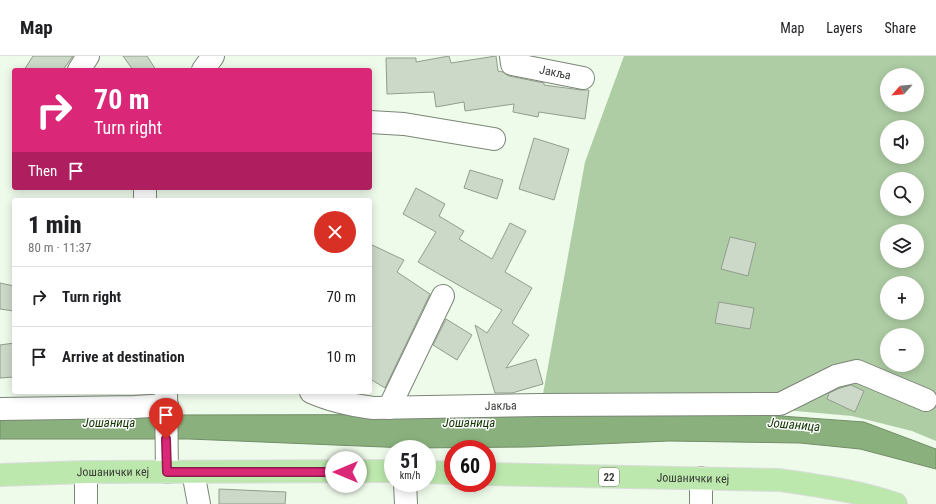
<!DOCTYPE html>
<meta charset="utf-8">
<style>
:root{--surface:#fff;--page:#f6f6f6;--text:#202124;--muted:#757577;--line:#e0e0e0}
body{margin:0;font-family:"Roboto Condensed",sans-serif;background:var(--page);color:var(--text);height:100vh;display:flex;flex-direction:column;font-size:15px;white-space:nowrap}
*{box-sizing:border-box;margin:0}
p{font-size:13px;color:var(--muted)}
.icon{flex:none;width:22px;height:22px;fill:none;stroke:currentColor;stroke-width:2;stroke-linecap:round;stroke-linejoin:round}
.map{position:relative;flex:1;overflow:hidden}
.side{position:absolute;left:12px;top:142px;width:360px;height:196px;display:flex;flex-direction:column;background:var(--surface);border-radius:4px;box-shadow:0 2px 10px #0003}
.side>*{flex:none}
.top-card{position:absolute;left:12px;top:12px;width:360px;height:122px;border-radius:4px;box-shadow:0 2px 10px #0003;background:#db2777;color:#fff;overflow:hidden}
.needle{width:26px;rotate:243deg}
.tools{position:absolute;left:880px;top:12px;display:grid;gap:8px}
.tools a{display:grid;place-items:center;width:44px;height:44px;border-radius:50%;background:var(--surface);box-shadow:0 2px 10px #0003;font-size:20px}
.speed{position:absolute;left:384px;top:384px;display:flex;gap:8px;font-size:20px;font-weight:700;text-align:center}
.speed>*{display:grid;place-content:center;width:52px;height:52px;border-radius:50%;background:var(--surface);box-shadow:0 2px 10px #0003;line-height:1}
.speed small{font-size:10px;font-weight:400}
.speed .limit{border:6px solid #d22;background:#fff;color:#111}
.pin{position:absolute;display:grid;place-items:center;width:34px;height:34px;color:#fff;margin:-41px -17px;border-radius:50% 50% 50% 0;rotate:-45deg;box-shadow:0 0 4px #0007}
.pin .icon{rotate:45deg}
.me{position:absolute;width:44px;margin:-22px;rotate:270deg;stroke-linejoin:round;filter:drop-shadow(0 0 3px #0008)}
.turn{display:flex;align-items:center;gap:14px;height:84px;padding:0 16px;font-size:18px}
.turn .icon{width:52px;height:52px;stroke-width:2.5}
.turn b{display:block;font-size:28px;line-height:34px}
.then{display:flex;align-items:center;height:38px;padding:0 16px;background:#0003;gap:8px;font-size:15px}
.round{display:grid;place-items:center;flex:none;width:42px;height:42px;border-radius:21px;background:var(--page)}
.headline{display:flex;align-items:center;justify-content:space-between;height:68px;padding:0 16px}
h1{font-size:24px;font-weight:800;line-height:30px}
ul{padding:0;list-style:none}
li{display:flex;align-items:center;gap:12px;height:60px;padding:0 16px;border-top:1px solid var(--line)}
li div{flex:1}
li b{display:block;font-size:15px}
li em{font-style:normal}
header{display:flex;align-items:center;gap:24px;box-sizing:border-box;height:56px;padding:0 20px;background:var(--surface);border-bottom:1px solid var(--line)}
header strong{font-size:19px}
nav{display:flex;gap:22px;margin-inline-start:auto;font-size:14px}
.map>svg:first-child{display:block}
.green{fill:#aecda4;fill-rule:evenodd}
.water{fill:#8ab17d;stroke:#728e68}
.building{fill:#ccd8c8;stroke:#929d8e}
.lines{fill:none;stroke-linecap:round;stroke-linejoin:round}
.minor-casing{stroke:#7b8677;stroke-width:24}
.major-casing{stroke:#dbdcdb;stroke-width:24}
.minor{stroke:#fff;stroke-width:22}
.major{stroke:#bce8ad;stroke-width:22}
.route-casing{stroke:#8e194d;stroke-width:10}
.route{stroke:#db2777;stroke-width:7}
.labels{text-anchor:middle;stroke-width:3;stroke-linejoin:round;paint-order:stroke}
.shield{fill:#fff;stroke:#747773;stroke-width:1}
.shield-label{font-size:11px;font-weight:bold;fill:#393d37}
.street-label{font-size:12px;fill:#393d37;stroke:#fff}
.water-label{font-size:13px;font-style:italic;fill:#113600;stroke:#fff}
</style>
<header>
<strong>Map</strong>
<nav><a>Map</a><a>Layers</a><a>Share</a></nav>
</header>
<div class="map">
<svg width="936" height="448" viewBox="0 0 936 448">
<rect width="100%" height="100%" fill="#eefaea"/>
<path class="green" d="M624,0H936V385L912,375L852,360L761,352L541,349L585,106ZM887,19H917V49H887ZM887,71H917V101H887ZM887,123H917V153H887ZM887,175H917V205H887ZM887,227H917V257H887ZM887,279H917V309H887Z"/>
<path class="water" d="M753,358L864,366L936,393V413L860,393L800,387L669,385L527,391L408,392L189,383H0V361L179,359Z"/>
<g class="building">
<path d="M33,0H73L63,14H24Z"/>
<path d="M123,0H147L156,14H133Z"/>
<path d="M449,0L451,7L496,0L498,15L503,16L509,20L544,27V29L581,34H589L585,63L539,56L538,61L513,56L514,48L465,55L464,46L436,51L434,36L387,38L386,2H416V6Z"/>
<path d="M534,82L569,93L554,144L519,133Z"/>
<path d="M470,114L503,124L497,143L464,132Z"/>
<path d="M416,132L445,148L439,160L464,175L459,183L492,203L510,167L526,175L505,216L532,232L512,267L529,279L506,312L536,303L543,328L512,337H495L475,269L487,277L502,254L418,206L436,176L403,158Z"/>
<path d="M730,181L756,187L748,220L721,213Z"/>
<path d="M370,188L404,204L397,216L430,238L385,332L370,323Z"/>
<path d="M0,227L14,230V255L0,253Z"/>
<path d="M719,246L754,252L750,273L715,267Z"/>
<path d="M446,263L472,279L457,304L433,289Z"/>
<path d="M14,287V321L0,322V289Z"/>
<path d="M851,329L864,335L855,356L827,343L829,337L840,332Z"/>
<path d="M219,433L286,436L285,448H219Z"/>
</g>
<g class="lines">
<g class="minor-casing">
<g id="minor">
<path id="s1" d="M511,0L512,8L583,22"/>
<path d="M79,14L88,0"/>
<path d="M203,14L213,0"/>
<path d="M370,66L404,68L494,83"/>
<path d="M145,132V144"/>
<path d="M166,336L167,416"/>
<path id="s2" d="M311,336C331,345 350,349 373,352L541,349L780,348L836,320L857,315L926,344"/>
<path d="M389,352L443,240"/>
<path d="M0,353L134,351L167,349"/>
<path d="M193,416L199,448"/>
<path d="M701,422V448"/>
<path d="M405,427L406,448"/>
<path d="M86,448V416"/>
</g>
</g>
<g class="major-casing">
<g id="major">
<path d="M427,416L453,417"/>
<path id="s3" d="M487,418L780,424C819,430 859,435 896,448"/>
<path id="s4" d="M0,419L86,416L393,415"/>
</g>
</g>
<use href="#minor" class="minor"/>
<use href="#major" class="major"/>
</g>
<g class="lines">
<g class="route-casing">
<path id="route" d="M166,383L167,416H346"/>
</g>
<use href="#route" class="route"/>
</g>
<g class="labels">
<rect class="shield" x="599" y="412" width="20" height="18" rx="3"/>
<g class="shield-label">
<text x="609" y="425">22</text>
</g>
<g class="street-label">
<text dy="4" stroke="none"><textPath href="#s1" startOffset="52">Јакља</textPath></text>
<text dy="4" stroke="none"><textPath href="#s2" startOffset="192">Јакља</textPath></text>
<text dy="4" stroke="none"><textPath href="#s4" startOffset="113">Јошанички кеј</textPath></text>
<text dy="4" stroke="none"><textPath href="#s3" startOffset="206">Јошанички кеј</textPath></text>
</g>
<g class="water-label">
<text x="109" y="371">Јошаница</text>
<text x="469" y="371">Јошаница</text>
<text transform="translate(794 368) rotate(5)" y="5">Јошаница</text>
</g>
</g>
</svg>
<div class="tools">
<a><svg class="needle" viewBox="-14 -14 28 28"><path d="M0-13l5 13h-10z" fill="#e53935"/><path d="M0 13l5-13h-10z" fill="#757577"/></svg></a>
<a><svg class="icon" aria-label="sound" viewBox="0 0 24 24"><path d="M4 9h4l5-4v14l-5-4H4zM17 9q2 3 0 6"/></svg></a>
<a><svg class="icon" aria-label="search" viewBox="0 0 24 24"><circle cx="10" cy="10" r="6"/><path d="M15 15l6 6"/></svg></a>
<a><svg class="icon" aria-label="layers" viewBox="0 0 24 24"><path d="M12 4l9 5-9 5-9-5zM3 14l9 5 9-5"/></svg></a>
<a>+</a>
<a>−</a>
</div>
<div class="speed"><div>51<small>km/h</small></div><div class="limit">60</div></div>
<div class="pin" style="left:166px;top:383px;background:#d93025"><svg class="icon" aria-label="arrive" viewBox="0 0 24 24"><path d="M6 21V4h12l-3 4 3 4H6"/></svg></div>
<svg class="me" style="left:346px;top:416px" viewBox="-20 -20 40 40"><circle r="19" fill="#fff"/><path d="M0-13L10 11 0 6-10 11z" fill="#db2777"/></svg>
<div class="top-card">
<div class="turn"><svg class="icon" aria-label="right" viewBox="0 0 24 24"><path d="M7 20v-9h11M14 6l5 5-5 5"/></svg><div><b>70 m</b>Turn right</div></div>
<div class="then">Then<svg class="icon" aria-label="arrive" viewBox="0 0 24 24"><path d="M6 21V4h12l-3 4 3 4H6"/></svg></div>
</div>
<section class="side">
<div class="headline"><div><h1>1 min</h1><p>80 m · 11:37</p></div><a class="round" style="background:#d93025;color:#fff"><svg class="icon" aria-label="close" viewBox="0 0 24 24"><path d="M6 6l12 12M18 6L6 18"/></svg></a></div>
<ul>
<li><svg class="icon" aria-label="right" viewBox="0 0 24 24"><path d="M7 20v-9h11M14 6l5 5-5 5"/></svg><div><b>Turn right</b></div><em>70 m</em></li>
<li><svg class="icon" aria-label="arrive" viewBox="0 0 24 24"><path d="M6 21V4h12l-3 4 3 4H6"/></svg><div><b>Arrive at destination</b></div><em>10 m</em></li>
</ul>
</section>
</div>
